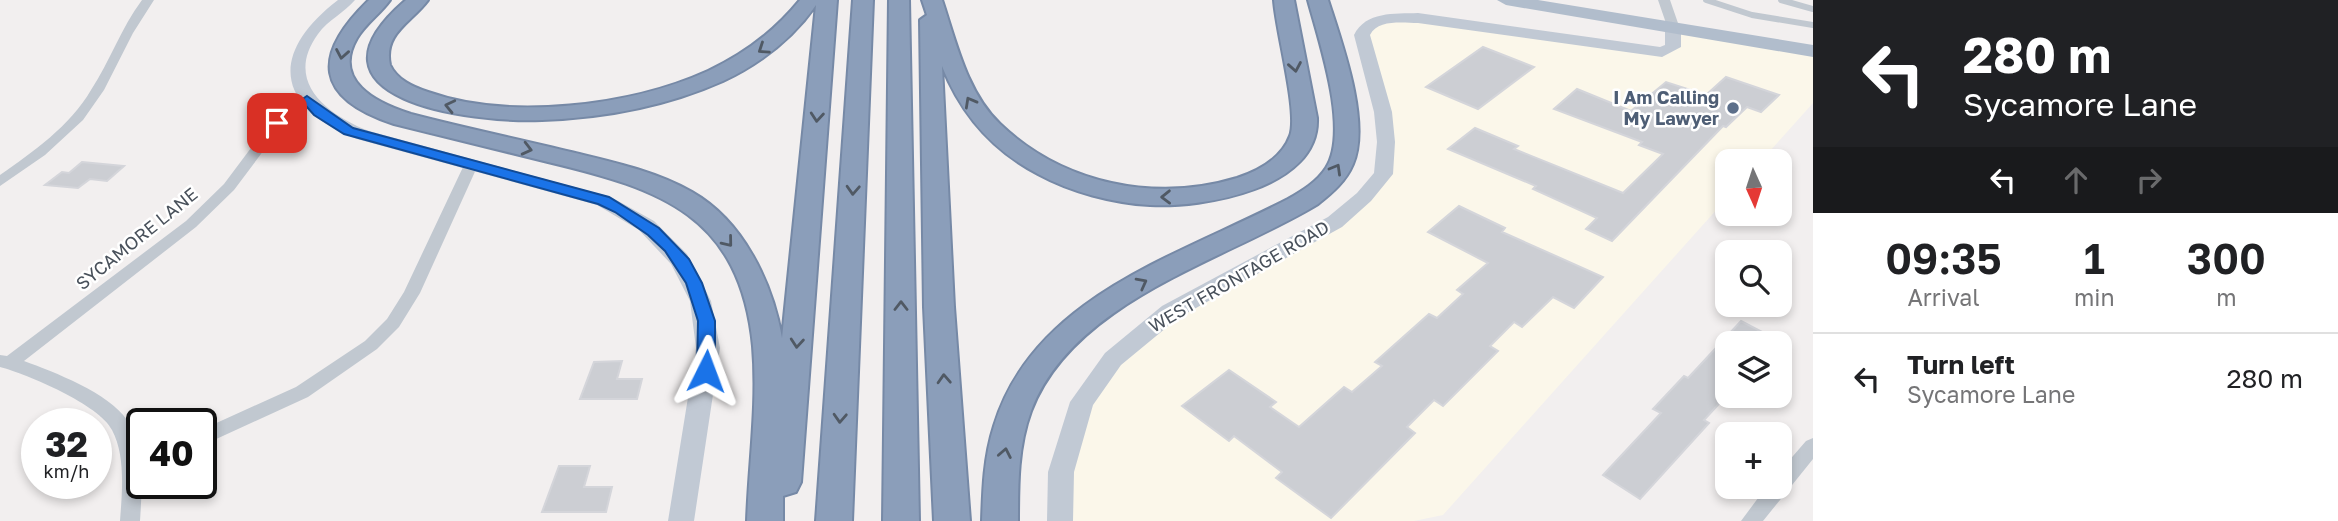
<!DOCTYPE html>
<style>
:root{--surface:#fff;--page:#f2f2f2;--text:#202124;--muted:#757577;--line:#e0e0e0}
body{margin:0;font-family:"Golos Text",sans-serif;background:var(--page);color:var(--text);height:100vh;display:flex;flex-direction:column;font-size:26px;white-space:nowrap}
*{box-sizing:border-box;margin:0}
p{font-size:23px;color:var(--muted)}
.icon{flex:none;width:38px;height:38px;fill:none;stroke:currentColor;stroke-width:2;stroke-linecap:round;stroke-linejoin:round}
.map{position:relative;flex:1;overflow:hidden}
.drawer{display:flex;flex-direction:column;background:var(--surface);width:525px}
.drawer>*{flex:none}
.guide{background:#202124;color:#fff;overflow:hidden}
.needle{width:46px;rotate:177deg}
.tools{position:absolute;left:1715px;top:149px;display:grid;gap:14px}
.tools a{display:grid;place-items:center;width:77px;height:77px;border-radius:14px;background:var(--surface);box-shadow:0 4px 10px #0003;font-size:35px}
.speed{position:absolute;left:21px;top:408px;display:flex;gap:14px;font-size:35px;font-weight:700;text-align:center}
.speed>*{display:grid;place-content:center;width:91px;height:91px;border-radius:50%;background:var(--surface);box-shadow:0 4px 10px #0003;line-height:1}
.speed small{font-size:18px;font-weight:400}
.speed .limit{border:4px solid #111;border-radius:10px;background:#fff;color:#111}
.pin{position:absolute;display:grid;place-items:center;width:60px;height:60px;color:#fff;margin:-30px;border-radius:14px;box-shadow:0 4px 10px #0006}
.me{position:absolute;width:77px;margin:-38px;rotate:3deg;stroke-linejoin:round;filter:drop-shadow(0 0 5px #0008)}
.turn{display:flex;align-items:center;gap:24px;height:147px;padding:0 35px;font-size:32px}
.turn .icon{width:91px;height:91px;stroke-width:2.5}
.turn b{display:block;font-size:49px;line-height:60px}
.lanes{display:flex;align-items:center;height:66px;padding:0 35px;background:#0003;justify-content:center;gap:35px;direction:ltr}
.lanes .off{opacity:.35}
.eta{display:flex;justify-content:space-evenly;align-items:center;height:119px;text-align:center}
.eta b{font-size:42px;font-weight:600;line-height:49px}
ul{padding:0;list-style:none}
li{display:flex;align-items:center;gap:21px;height:91px;padding:0 35px;border-top:2px solid var(--line)}
li div{flex:1}
li b{display:block;font-size:26px}
li em{font-style:normal}
main{display:flex;flex:1;min-height:0}
.map>svg:first-child{display:block}
.commercial{fill:#fbf7ea}
.building{fill:#ccced3;stroke:#d4d5da;stroke-width:2}
.lines{fill:none;stroke-linecap:round;stroke-linejoin:round}
.highway-casing{stroke:#7689a6;stroke-width:4}
.lane{stroke:#c1c8d0;stroke-width:6}
.street{fill:#c1c8d0;fill-rule:evenodd}
.secondary{fill:#c1c9d4;fill-rule:evenodd}
.primary{fill:#b1bdcc;fill-rule:evenodd}
.highway{fill:#8b9eba;fill-rule:evenodd}
.oneway{stroke:#505964}
.route{fill:#1a73e8;stroke:#114b97;stroke-width:2}
.service-dot{fill:#5c6f8a;stroke:#fff;stroke-width:2.5}
.labels{text-anchor:middle;stroke-width:5;stroke-linejoin:round;paint-order:stroke}
.service-label{font-size:18px;font-weight:bold;fill:#4e5e75;stroke:#fff;text-anchor:end}
.street-label{font-size:18px;fill:#49515b;stroke:#fff}
</style>
<main>
<div class="map">
<svg width="1813" height="521" viewBox="0 0 1813 521">
<rect width="100%" height="100%" fill="#f2efef"/>
<path class="commercial" d="M1399,18L1638,51L1673,46V26L1813,51V103L1761,161H1727V198L1443,515L1414,521H1060L1082,402L1133,340L1335,222L1383,174L1366,27Z"/>
<g class="building">
<path d="M1483,47L1534,67L1478,109L1426,87Z"/>
<path d="M1726,77L1779,95L1761,112L1747,107L1726,127L1723,126L1612,241L1586,229L1597,218L1533,189L1536,186L1448,149L1475,128L1518,146L1514,149L1623,193L1663,154L1639,145L1642,142L1554,109L1577,89L1631,111L1666,82L1706,95Z"/>
<path d="M82,162L124,166L107,181L90,179L78,188L45,185L62,172L69,173Z"/>
<path d="M1459,206L1505,228L1502,232L1603,277L1574,308L1553,297L1522,327L1514,322L1490,346L1498,351L1443,406L1434,400L1407,427L1415,433L1331,518L1276,478L1282,472L1234,436L1229,441L1182,406L1229,370L1276,402L1270,407L1299,427L1344,387L1352,392L1382,366L1375,362L1429,314L1437,318L1463,294L1457,290L1488,263L1428,232Z"/>
<path d="M1741,321L1783,343H1727V395L1704,420L1709,423L1640,499L1603,475L1661,413L1653,409L1684,376L1688,378Z"/>
<path d="M622,361L617,379H642L637,399H580L594,362Z"/>
<path d="M559,466H590L584,487H612L606,512H542Z"/>
</g>
<g class="lines">
<g class="highway-casing">
<g id="highway">
<path d="M369,0H390C380,14 366,23 357,38C332,81 376,103 411,114C464,128 518,139 571,152C612,162 655,171 692,192C743,221 772,282 782,338L816,5C792,39 761,63 723,81C667,106 603,118 542,120C472,123 289,100 406,0H428C412,22 383,33 390,65C397,80 413,87 428,92C509,121 631,106 708,71C744,54 775,31 800,0H837L801,482L796,492L783,496V521H747C749,463 758,404 753,346C740,215 661,189 548,162C497,149 445,137 394,124C314,98 312,55 369,0Z"/>
<path d="M853,0H873L852,521H816Z"/>
<path d="M889,0H909L919,521H883Z"/>
<path d="M922,0H942C956,42 967,93 1000,124C1063,184 1155,203 1237,178C1258,171 1282,158 1290,136C1299,114 1276,31 1274,0H1294L1317,118C1320,189 1202,208 1150,205C1113,203 1071,192 1038,174C992,150 961,114 942,66L954,307L970,521H934L924,307L920,20L927,15Z"/>
<path d="M1308,0H1328C1341,41 1371,122 1353,164C1346,181 1332,193 1318,204C1226,260 1073,300 1031,411C1018,446 1018,484 1018,521H982C983,489 984,457 994,426C1033,296 1181,255 1288,199C1302,191 1317,182 1326,168C1350,131 1319,41 1308,0Z"/>
</g>
</g>
<g class="lane">
<path d="M1706,0L1752,15L1813,25"/>
<path d="M1781,0L1813,9"/>
</g>
<g class="street">
<path d="M142,0H154L133,33L104,90L83,120L45,155L0,186V175C33,152 70,126 91,90C110,61 121,28 142,0Z"/>
<path d="M1658,0H1670L1679,26L1677,28L1673,30L1667,26Z"/>
<path d="M307,96L313,100L312,103L282,126L234,190L196,227L24,361C54,372 109,393 127,420C145,448 142,489 140,521H120C122,493 126,456 112,430C100,405 27,374 0,367V355L7,356L186,221L224,184L272,120Z"/>
<path d="M471,161L478,165L420,293L399,327L377,349L308,397L201,446V430L296,387L365,341L387,319L404,292L464,165Z"/>
<path d="M1813,438V459L1763,521H1741L1767,486H1780V471L1806,441Z"/>
</g>
<g class="secondary">
<path d="M338,0H355C344,13 328,20 318,34C283,82 328,115 369,131L611,197L654,221L687,254L711,301L720,348L694,521H668L696,348L690,301L671,264L639,230L597,205L357,139C275,107 269,53 338,0Z"/>
<path d="M1418,13L1660,47L1665,45V26L1673,21L1681,26V47L1662,57L1418,23C1403,23 1378,19 1370,35L1392,112L1395,142L1393,174L1371,201L1342,227L1178,318L1121,365L1093,405L1074,472L1073,521H1047L1048,472L1070,402L1105,353L1162,306L1328,217L1357,193L1374,173L1377,142L1374,112L1354,35C1366,11 1394,14 1418,13Z"/>
</g>
<path class="primary" d="M1497,0H1538L1813,45V57L1506,5Z"/>
<use href="#highway" class="highway"/>
</g>
<defs><path id="oneway-chevron" d="M-2-3.5L2.5 0L-2 3.5" fill="none" stroke-width="1.6" stroke-linecap="round" stroke-linejoin="round" transform="scale(1.75)"/></defs>
<g class="oneway">
<use href="#oneway-chevron" transform="translate(763 49) rotate(146)"/>
<use href="#oneway-chevron" transform="translate(342 54) rotate(100)"/>
<use href="#oneway-chevron" transform="translate(1295 67) rotate(80)"/>
<use href="#oneway-chevron" transform="translate(970 102) rotate(-119)"/>
<use href="#oneway-chevron" transform="translate(450 106) rotate(-167)"/>
<use href="#oneway-chevron" transform="translate(817 117) rotate(95)"/>
<use href="#oneway-chevron" transform="translate(527 149) rotate(14)"/>
<use href="#oneway-chevron" transform="translate(1336 169) rotate(-60)"/>
<use href="#oneway-chevron" transform="translate(853 190) rotate(93)"/>
<use href="#oneway-chevron" transform="translate(1166 197) rotate(179)"/>
<use href="#oneway-chevron" transform="translate(728 242) rotate(51)"/>
<use href="#oneway-chevron" transform="translate(1142 283) rotate(-28)"/>
<use href="#oneway-chevron" transform="translate(901 306) rotate(-90)"/>
<use href="#oneway-chevron" transform="translate(797 343) rotate(95)"/>
<use href="#oneway-chevron" transform="translate(944 379) rotate(-93)"/>
<use href="#oneway-chevron" transform="translate(840 418) rotate(93)"/>
<use href="#oneway-chevron" transform="translate(1005 453) rotate(-79)"/>
</g>
<path class="route" d="M307,96L353,128L609,197L659,228L689,259L702,283L715,321V371L712,376H700L697,371L698,321L686,283L665,251L648,235L615,212L598,204L344,134L314,115L307,107L281,126H272V120Z"/>
<circle class="service-dot" cx="1733" cy="108" r="7"/>
<g class="labels">
<g class="service-label">
<text x="1719" y="104">I Am Calling<tspan x="1719" dy="21">My Lawyer</tspan></text>
</g>
<g class="street-label">
<text transform="translate(137 239) rotate(-39)" y="6">SYCAMORE LANE</text>
<text transform="translate(1239 277) rotate(-30)" y="6">WEST FRONTAGE ROAD</text>
</g>
</g>
</svg>
<div class="tools">
<a><svg class="needle" viewBox="-14 -14 28 28"><path d="M0-13l5 13h-10z" fill="#e53935"/><path d="M0 13l5-13h-10z" fill="#757577"/></svg></a>
<a><svg class="icon" aria-label="search" viewBox="0 0 24 24"><circle cx="10" cy="10" r="6"/><path d="M15 15l6 6"/></svg></a>
<a><svg class="icon" aria-label="layers" viewBox="0 0 24 24"><path d="M12 4l9 5-9 5-9-5zM3 14l9 5 9-5"/></svg></a>
<a>+</a>
</div>
<div class="speed"><div>32<small>km/h</small></div><div class="limit">40</div></div>
<div class="pin" style="left:277px;top:123px;background:#d93025"><svg class="icon" aria-label="arrive" viewBox="0 0 24 24"><path d="M6 21V4h12l-3 4 3 4H6"/></svg></div>
<svg class="me" style="left:706px;top:371px" viewBox="-20 -20 40 40"><path d="M0-17L14 15 0 8-14 15z" fill="#1a73e8" stroke="#fff" stroke-width="4"/></svg>
</div>
<section class="drawer">
<div class="guide">
<div class="turn"><svg class="icon" aria-label="left" viewBox="0 0 24 24"><path d="M17 20v-9H6M10 6l-5 5 5 5"/></svg><div><b>280 m</b>Sycamore Lane</div></div>
<div class="lanes"><svg class="icon" aria-label="left" viewBox="0 0 24 24"><path d="M17 20v-9H6M10 6l-5 5 5 5"/></svg><svg class="icon off" aria-label="ahead" viewBox="0 0 24 24"><path d="M12 20V5M6 11l6-6 6 6"/></svg><svg class="icon off" aria-label="right" viewBox="0 0 24 24"><path d="M7 20v-9h11M14 6l5 5-5 5"/></svg></div>
</div>
<div class="eta">
<div><b>09:35</b><p>Arrival</p></div>
<div><b>1</b><p>min</p></div>
<div><b>300</b><p>m</p></div>
</div>
<ul>
<li><svg class="icon" aria-label="left" viewBox="0 0 24 24"><path d="M17 20v-9H6M10 6l-5 5 5 5"/></svg><div><b>Turn left</b><p>Sycamore Lane</p></div><em>280 m</em></li>
</ul>
</section>
</main>
